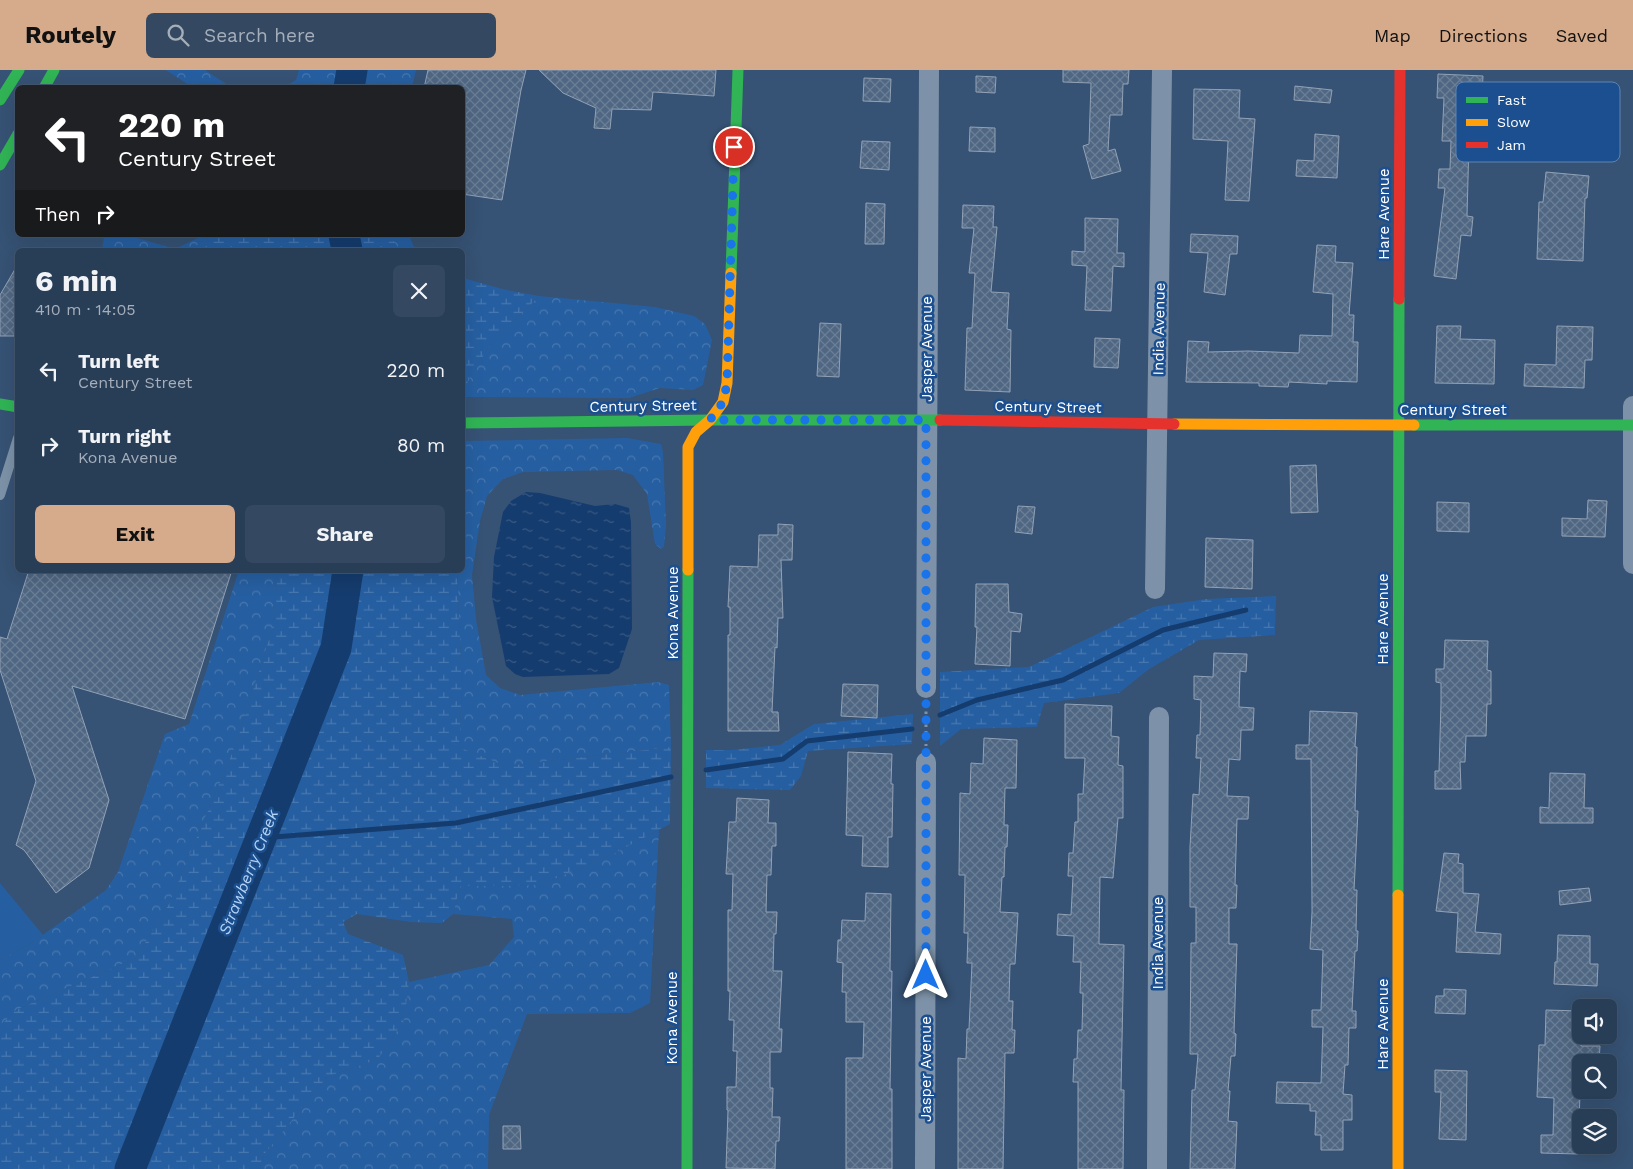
<!DOCTYPE html>
<meta charset="utf-8">
<style>
:root{--surface:#283e57;--page:#344961;--text:#f1f3f6;--muted:#a5aeba;--line:#44576d;--accent:#d6ab8b}
body{margin:0;font-family:"Work Sans",sans-serif;background:var(--page);color:var(--text);height:100vh;display:flex;flex-direction:column;font-size:19px;white-space:nowrap}
*{box-sizing:border-box;margin:0}
p{font-size:16px;color:var(--muted)}
.icon{flex:none;width:28px;height:28px;fill:none;stroke:currentColor;stroke-width:2;stroke-linecap:round;stroke-linejoin:round}
.map{position:relative;flex:1;overflow:hidden}
.panel{position:absolute;left:15px;top:178px;width:450px;height:325px;display:flex;flex-direction:column;background:var(--surface);border-radius:8px;box-shadow:0 5px 20px #0002,0 0 0 1px var(--line)}
.panel>*{flex:none}
.banner{position:absolute;left:15px;top:15px;width:450px;height:152px;border-radius:8px;box-shadow:0 5px 20px #0002,0 0 0 1px var(--line);background:#202124;color:#fff;overflow:hidden}
.controls{position:absolute;left:1572px;top:929px;display:grid;gap:10px}
.controls a{display:grid;place-items:center;width:45px;height:45px;border-radius:8px;background:var(--surface);box-shadow:0 5px 20px #0002,0 0 0 1px var(--line);font-size:25px}
.pin{position:absolute;display:grid;place-items:center;width:42px;height:42px;color:#fff;margin:-21px;border:2px solid #fff;border-radius:50%;box-shadow:0 1px 5px #0007}
.me{position:absolute;width:55px;margin:-28px;rotate:0deg;stroke-linejoin:round;filter:drop-shadow(0 0 4px #0008)}
.turn{display:flex;align-items:center;gap:18px;height:105px;padding:0 20px;font-size:22px}
.turn .icon{width:65px;height:65px;stroke-width:2.5}
.turn b{display:block;font-size:35px;line-height:42px}
.then{display:flex;align-items:center;height:48px;padding:0 20px;background:#0003;gap:10px;font-size:19px}
.round{display:grid;place-items:center;flex:none;width:52px;height:52px;border-radius:8px;background:var(--page)}
.headline{display:flex;align-items:center;justify-content:space-between;height:85px;padding:0 20px}
h1{font-size:30px;font-weight:700;line-height:38px}
.button{display:flex;gap:10px;margin-top:auto;padding:10px 20px}
.button a{flex:1;height:58px;border-radius:8px;background:var(--accent);color:#111;font-size:20px;font-weight:700;line-height:58px;text-align:center}
.button a+a{background:var(--page);color:var(--text)}
ul{padding:0;list-style:none}
li{display:flex;align-items:center;gap:15px;height:75px;padding:0 20px}
li div{flex:1}
li b{display:block;font-size:19px}
li em{font-style:normal}
header{display:flex;align-items:center;gap:30px;box-sizing:border-box;height:70px;padding:0 25px;background:var(--accent);color:#111}
header strong{font-size:24px}
nav{display:flex;gap:28px;margin-inline-start:auto;font-size:18px}
.search{width:350px;height:45px;background:var(--page);display:flex;align-items:center;gap:12px;box-sizing:border-box;padding:0 18px;border-radius:8px;color:var(--muted);font-size:19px}
.map>svg:first-child{display:block}
.grass{fill:#265fa1}
.forest{fill:url(#forest-crowns)}
.wetland{fill:url(#wetland-marsh)}
.water{fill:url(#water-ripples)}
.lines{fill:none;stroke-linecap:round;stroke-linejoin:round}
.stream{stroke:#153c6e;stroke-width:5}
.river{stroke:#153c6e;stroke-width:31}
.building{fill:url(#building-cross-hatch);stroke:#92a2b6}
.path{stroke:#7d92a8;stroke-width:3;stroke-dasharray:2.5 4;stroke-linecap:butt}
.lane{stroke:#7d92a8;stroke-width:10}
.street{stroke:#7d92a8;stroke-width:20}
.fast{stroke:#30b455;stroke-width:11}
.slow{stroke:#ff9f0a;stroke-width:11}
.jam{stroke:#e5322d;stroke-width:11}
.route{stroke:#1a73e8;stroke-width:9;stroke-dasharray:0 16.2}
.labels{text-anchor:middle;stroke-width:5;stroke-linejoin:round;paint-order:stroke}
.street-label{font-size:15px;fill:#fff;stroke:#1b4f8f}
.water-label{font-size:16px;font-style:italic;fill:#b5d3f5;stroke:#1b4f8f}
.key{fill:#1b4f8f;stroke:#5f84b1;stroke-width:1}
.key-label{font-size:14px;fill:#fff}
</style>
<header>
<strong>Routely</strong>
<div class="search"><svg class="icon" aria-label="search" viewBox="0 0 24 24"><circle cx="10" cy="10" r="6"/><path d="M15 15l6 6"/></svg>Search here</div>
<nav><a>Map</a><a>Directions</a><a>Saved</a></nav>
</header>
<div class="map">
<svg width="1633" height="1099" viewBox="0 0 1633 1099">
<defs>
<pattern id="forest-crowns" width="20" height="18" patternUnits="userSpaceOnUse" patternTransform="scale(1.25)"><rect width="20" height="18" fill="#265fa1"/><path d="M2 6a3 3 0 1 1 6 0M12 15a3 3 0 1 1 6 0" fill="none" stroke="#4777af"/></pattern>
<pattern id="wetland-marsh" width="20" height="14" patternUnits="userSpaceOnUse" patternTransform="scale(1.25)"><rect width="20" height="14" fill="#265fa1"/><path d="M1 5h8M5 5V1M11 12h8M15 12V8" fill="none" stroke="#4777af"/></pattern>
<pattern id="water-ripples" width="26" height="14" patternUnits="userSpaceOnUse" patternTransform="scale(1.25)"><rect width="26" height="14" fill="#153c6e"/><path d="M2 4q2-2 4 0t4 0M15 11q2-2 4 0t4 0" fill="none" stroke="#385984"/></pattern>
<pattern id="building-cross-hatch" width="8" height="8" patternUnits="userSpaceOnUse" patternTransform="scale(1.25)"><rect width="8" height="8" fill="#506783"/><path d="M0 0l8 8M0 8l8-8" fill="none" stroke="#6a7e96"/></pattern>
</defs>
<rect width="100%" height="100%" fill="#365274"/>
<path class="grass" d="M0,813L43,865L30,874L0,890Z"/>
<g class="forest">
<path d="M166,0H205L231,17H192Z"/>
<path d="M299,0H416L412,17H284L296,10Z"/>
<path d="M109,165H127L175,179L200,167L202,165H211L191,180H102L104,167Z"/>
<path d="M389,165H409L415,180L398,179Z"/>
<path d="M539,226L655,237L694,246L705,254L712,270L703,315L693,320L660,318L629,328L463,327L462,320L488,278Z"/>
<path d="M627,368L661,374L663,382L666,456L664,477L661,479L655,474L647,424L633,405L617,400L523,402L503,409L487,426L480,451L472,505L476,549L486,605L500,618L520,625L658,612L669,615L671,677L505,696L459,677L462,616L457,500H462L463,371Z"/>
<path d="M239,500H278L273,557L236,674L169,834L136,888L16,940L0,956V890L30,874L106,820L118,802L165,664L189,654Z"/>
<path d="M659,760L650,933L630,943L527,944L489,1045L488,1099H259L265,1083L327,1007L378,989L404,950L409,912L489,895L514,867L512,849L453,844L460,816L540,815L615,783Z"/>
</g>
<g class="wetland">
<path d="M211,165H389L399,179L415,180H191Z"/>
<path d="M463,208L506,220L539,226L488,278L463,320Z"/>
<path d="M278,500H457L462,616L459,677L505,696L671,677L670,754L615,783L540,815L460,816L453,844L442,853L411,852L357,844L343,852L348,864L403,885L409,912L404,950L378,989L327,1007L265,1083L259,1099H0V956L16,940L136,888L169,834L236,674L273,557Z"/>
<path d="M1276,526L1275,565L1199,570L1149,599L1119,623L1044,633L1037,657L961,659L940,676V602L1029,597L1153,537L1206,529Z"/>
<path d="M913,644L912,674L808,681L801,706L790,720L706,718V680H731L780,675L814,654Z"/>
</g>
<path class="water" d="M526,422L540,423L595,436L615,434L629,438L631,452L632,559L619,598L609,604L523,607L515,604L506,596L492,527L494,487L503,442L511,431Z"/>
<g class="lines">
<g class="stream">
<path d="M940,645L977,630L1063,610L1163,560L1246,540"/>
<path d="M706,700L783,689L807,671L912,659"/>
<path d="M261,768L456,753L671,707"/>
</g>
<g class="river">
<path d="M349,18L352,0"/>
<path d="M344,165L347,180"/>
<path d="M130,1099L336,578L348,500"/>
</g>
</g>
<g class="building">
<path d="M428,0H526L521,20L502,130L462,124V18H424Z"/>
<path d="M539,0H716L714,26L653,22L651,40L612,39L610,59L594,58L596,38L563,23Z"/>
<path d="M1063,0H1129L1128,14H1123L1122,45H1110L1108,81L1115,79L1121,101L1092,109L1083,76L1089,74L1091,13L1063,12Z"/>
<path d="M1438,4L1483,6L1481,48L1487,49L1486,73L1469,72L1467,146L1473,147L1471,166L1461,165L1456,209L1434,206L1445,118H1438L1439,99H1450L1451,71H1442L1444,28H1437Z"/>
<path d="M976,6L996,7L995,23L976,22Z"/>
<path d="M864,8L891,9L890,32L863,31Z"/>
<path d="M1295,16L1332,20L1330,33L1294,30Z"/>
<path d="M1194,19L1240,20L1239,48L1255,49L1249,131L1225,130L1228,71L1193,69Z"/>
<path d="M970,57L995,58V82L969,81Z"/>
<path d="M1315,64L1339,66L1337,108L1296,106L1297,90L1314,91Z"/>
<path d="M862,71L890,72L889,100L860,98Z"/>
<path d="M1546,102L1589,106L1587,128H1585L1583,191L1537,189L1539,132H1543Z"/>
<path d="M866,133L885,134L884,174H865Z"/>
<path d="M963,135L994,136L993,157H997L991,222L1009,223L1007,259L1011,260L1010,322L965,320L967,258H972L975,203H969L974,158H962Z"/>
<path d="M1085,148L1118,149L1117,183H1124V197L1113,196L1111,241L1085,240L1087,196L1072,195V181L1085,182Z"/>
<path d="M1191,164L1238,166L1237,184H1230L1225,225L1204,222L1208,183L1190,182Z"/>
<path d="M1317,175L1336,176L1335,192L1353,193L1349,245H1354L1353,272H1358L1357,312L1327,311V314L1289,312L1288,317L1259,316V313L1186,312L1188,271L1209,272L1208,282L1248,281L1299,283L1300,265L1332,266L1333,224L1313,222Z"/>
<path d="M18,194V266H0V225Z"/>
<path d="M820,253L841,254L839,307L817,306Z"/>
<path d="M1437,256H1461L1460,269L1495,270L1494,314L1435,313Z"/>
<path d="M1557,256L1593,257L1592,290H1585L1584,318L1524,316L1525,294L1556,295Z"/>
<path d="M1095,268L1120,269L1118,298L1094,297Z"/>
<path d="M1316,395L1318,442L1291,443L1290,396Z"/>
<path d="M1588,430L1607,431L1605,467L1562,466V448L1587,449Z"/>
<path d="M1437,432L1469,433V462L1437,461Z"/>
<path d="M1018,436L1035,437L1032,464L1015,462Z"/>
<path d="M778,454L793,455L792,490H781L783,548H778L777,578L775,577L772,642H778L779,661H728V565H730V537H728L730,496L758,497L759,465H778Z"/>
<path d="M1206,468L1253,470L1252,519L1205,517Z"/>
<path d="M29,500H232L185,649L72,616L109,730L89,798L56,823L24,780L16,775L36,711L0,600V567L7,569Z"/>
<path d="M976,514H1008L1009,542L1022,544L1020,562L1011,561L1010,596L975,594L977,557H975Z"/>
<path d="M1445,570L1488,571L1487,600L1491,601V634H1487L1486,666H1466L1465,692H1460L1461,719H1435V701H1439L1441,633V613L1436,612V599H1444Z"/>
<path d="M1214,583L1247,584L1246,602L1240,601L1239,637L1254,638L1253,660H1241L1240,690L1229,689L1227,726L1249,727L1248,749H1237L1235,815H1237L1236,838H1229V874H1237L1234,963L1236,964L1235,986H1231L1228,1021H1230L1228,1051L1237,1052L1235,1099H1190L1192,1020H1195L1198,984H1190L1191,873H1196V837H1190V777L1193,724L1199,725L1201,688H1196L1197,665H1200L1201,630L1194,629V606L1213,607Z"/>
<path d="M843,614L878,615L877,648L841,646Z"/>
<path d="M1065,634L1112,636L1111,666L1119,667L1118,695L1123,696V748H1118L1113,808L1100,807L1099,874L1124,875L1121,1020H1124L1123,1099H1078V1012H1073L1074,989H1077L1078,960H1082L1083,923H1080L1081,892H1073L1074,866L1057,865L1058,844L1071,845L1073,806H1068L1069,783H1073L1075,752H1078V724H1083L1085,688H1065Z"/>
<path d="M1310,641L1357,643L1355,677H1357L1355,741H1358L1354,820H1357L1356,861H1358L1357,881H1355L1352,941H1356V958H1349L1348,995H1345L1343,1024L1352,1025V1050H1343V1080H1321V1065H1315L1316,1041H1310V1034L1276,1033L1277,1012L1321,1013L1323,957H1312V940H1321L1323,880L1310,879L1312,842L1311,689H1296V675H1309Z"/>
<path d="M984,668L1017,670L1016,718H1005L1004,755H1008L1007,777H1005L1004,807H1002L1000,842L1018,843L1015,894H1010L1009,931H1013L1012,960H1015L1014,983H1005L1003,1099H958V988L966,989L967,959H969L972,893H967L968,863H964L965,805H959L960,723L970,724L971,693L983,694Z"/>
<path d="M848,682L892,684L891,714H893L892,767H888V797L862,796L863,766L846,765Z"/>
<path d="M1550,703L1585,704L1584,738H1593V753H1540V737L1549,738Z"/>
<path d="M737,728L769,730L768,753H776V776H772L771,805H767L766,842H777L776,864H774L773,901H782L779,959H782L781,982H770V1018H773L772,1047H780L779,1071H776L775,1099L726,1098L728,1040H727V1017H736L737,981H733L734,950H729L730,921H728V840H732L733,804H726L729,752H736Z"/>
<path d="M1444,783L1459,784L1458,793L1463,794V823L1479,824L1475,862L1501,864L1500,884L1456,882L1458,843L1436,841Z"/>
<path d="M1589,818L1591,831L1560,835L1559,821Z"/>
<path d="M866,823L891,824L890,901H892L890,1019H892V1099H846V988H863L864,952H846V922H842L843,893L837,892L838,870H841L842,850L865,851Z"/>
<path d="M1558,865L1590,866V894H1598L1597,916L1554,914L1555,892H1557Z"/>
<path d="M1444,919L1466,920L1465,944L1435,943L1436,926H1444Z"/>
<path d="M1546,940L1581,941V976H1600L1599,992H1581L1578,1084L1541,1083V1065H1553L1554,1028L1537,1027L1539,975H1545Z"/>
<path d="M1435,1000L1467,1001L1466,1070L1439,1069L1441,1022H1435Z"/>
<path d="M503,1056H520L521,1079H503Z"/>
</g>
<g class="lines">
<path class="path" d="M926,635V676"/>
<path class="lane" d="M0,425L18,368"/>
<g class="street">
<path d="M1633,336V494"/>
<path d="M1155,519L1162,0"/>
<path d="M926,618L929,0"/>
<path d="M925,1099L926,692"/>
<path d="M1157,1099L1159,647"/>
</g>
<g class="fast">
<path d="M44,18L54,0"/>
<path d="M0,30L19,0"/>
<path d="M0,95L18,64"/>
<path d="M731,203L738,0"/>
<path d="M0,334L18,337"/>
<path d="M462,353L710,350H940"/>
<path d="M1414,355H1633"/>
<path d="M1398,825L1399,229"/>
<path d="M687,1099L688,500"/>
</g>
<g class="slow">
<path d="M1174,354L1414,355"/>
<path d="M688,500V377L696,362L710,350L723,332L727,313L731,203"/>
<path d="M1398,825V1099"/>
</g>
<g class="jam">
<path d="M1399,229L1400,0"/>
<path d="M940,350L1174,354"/>
</g>
</g>
<g class="lines">
<path class="route" d="M734,77L727,314L723,332L710,350H926V905"/>
</g>
<g class="labels">
<g class="street-label">
<text transform="translate(1384 144) rotate(-90)" y="5">Hare Avenue</text>
<text transform="translate(1159 259) rotate(-89)" y="5">India Avenue</text>
<text transform="translate(927 279) rotate(-90)" y="5">Jasper Avenue</text>
<text transform="translate(643 336) rotate(-1)" y="5">Century Street</text>
<text transform="translate(1048 337) rotate(1)" y="5">Century Street</text>
<text x="1453" y="345">Century Street</text>
<text transform="translate(673 543) rotate(-90)" y="5">Kona Avenue</text>
<text transform="translate(1383 549) rotate(-90)" y="5">Hare Avenue</text>
<text transform="translate(1158 873) rotate(-90)" y="5">India Avenue</text>
<text transform="translate(672 948) rotate(-90)" y="5">Kona Avenue</text>
<text transform="translate(1383 954) rotate(-90)" y="5">Hare Avenue</text>
<text transform="translate(926 999) rotate(-90)" y="5">Jasper Avenue</text>
</g>
<g class="water-label">
<text transform="translate(248 802) rotate(-68)" y="6">Strawberry Creek</text>
</g>
</g>
<rect x="1456" y="12" width="164" height="80" rx="8" class="key"/>
<rect x="1466" y="27" width="22" height="6" fill="#30b455"/>
<rect x="1466" y="49" width="22" height="7" fill="#ff9f0a"/>
<rect x="1466" y="72" width="22" height="6" fill="#e5322d"/>
<g class="key-label">
<text x="1497" y="35">Fast</text>
<text x="1497" y="57">Slow</text>
<text x="1497" y="80">Jam</text>
</g>
</svg>
<div class="controls">
<a><svg class="icon" aria-label="sound" viewBox="0 0 24 24"><path d="M4 9h4l5-4v14l-5-4H4zM17 9q2 3 0 6"/></svg></a>
<a><svg class="icon" aria-label="search" viewBox="0 0 24 24"><circle cx="10" cy="10" r="6"/><path d="M15 15l6 6"/></svg></a>
<a><svg class="icon" aria-label="layers" viewBox="0 0 24 24"><path d="M12 4l9 5-9 5-9-5zM3 14l9 5 9-5"/></svg></a>
</div>
<div class="pin" style="left:734px;top:77px;background:#d93025"><svg class="icon" aria-label="arrive" viewBox="0 0 24 24"><path d="M6 21V4h12l-3 4 3 4H6"/></svg></div>
<svg class="me" style="left:926px;top:905px" viewBox="-20 -20 40 40"><path d="M0-17L14 15 0 8-14 15z" fill="#1a73e8" stroke="#fff" stroke-width="4"/></svg>
<div class="banner">
<div class="turn"><svg class="icon" aria-label="left" viewBox="0 0 24 24"><path d="M17 20v-9H6M10 6l-5 5 5 5"/></svg><div><b>220 m</b>Century Street</div></div>
<div class="then">Then<svg class="icon" aria-label="right" viewBox="0 0 24 24"><path d="M7 20v-9h11M14 6l5 5-5 5"/></svg></div>
</div>
<section class="panel">
<div class="headline"><div><h1>6 min</h1><p>410 m · 14:05</p></div><a class="round"><svg class="icon" aria-label="close" viewBox="0 0 24 24"><path d="M6 6l12 12M18 6L6 18"/></svg></a></div>
<ul>
<li><svg class="icon" aria-label="left" viewBox="0 0 24 24"><path d="M17 20v-9H6M10 6l-5 5 5 5"/></svg><div><b>Turn left</b><p>Century Street</p></div><em>220 m</em></li>
<li><svg class="icon" aria-label="right" viewBox="0 0 24 24"><path d="M7 20v-9h11M14 6l5 5-5 5"/></svg><div><b>Turn right</b><p>Kona Avenue</p></div><em>80 m</em></li>
</ul>
<div class="button"><a>Exit</a><a>Share</a></div>
</section>
</div>
